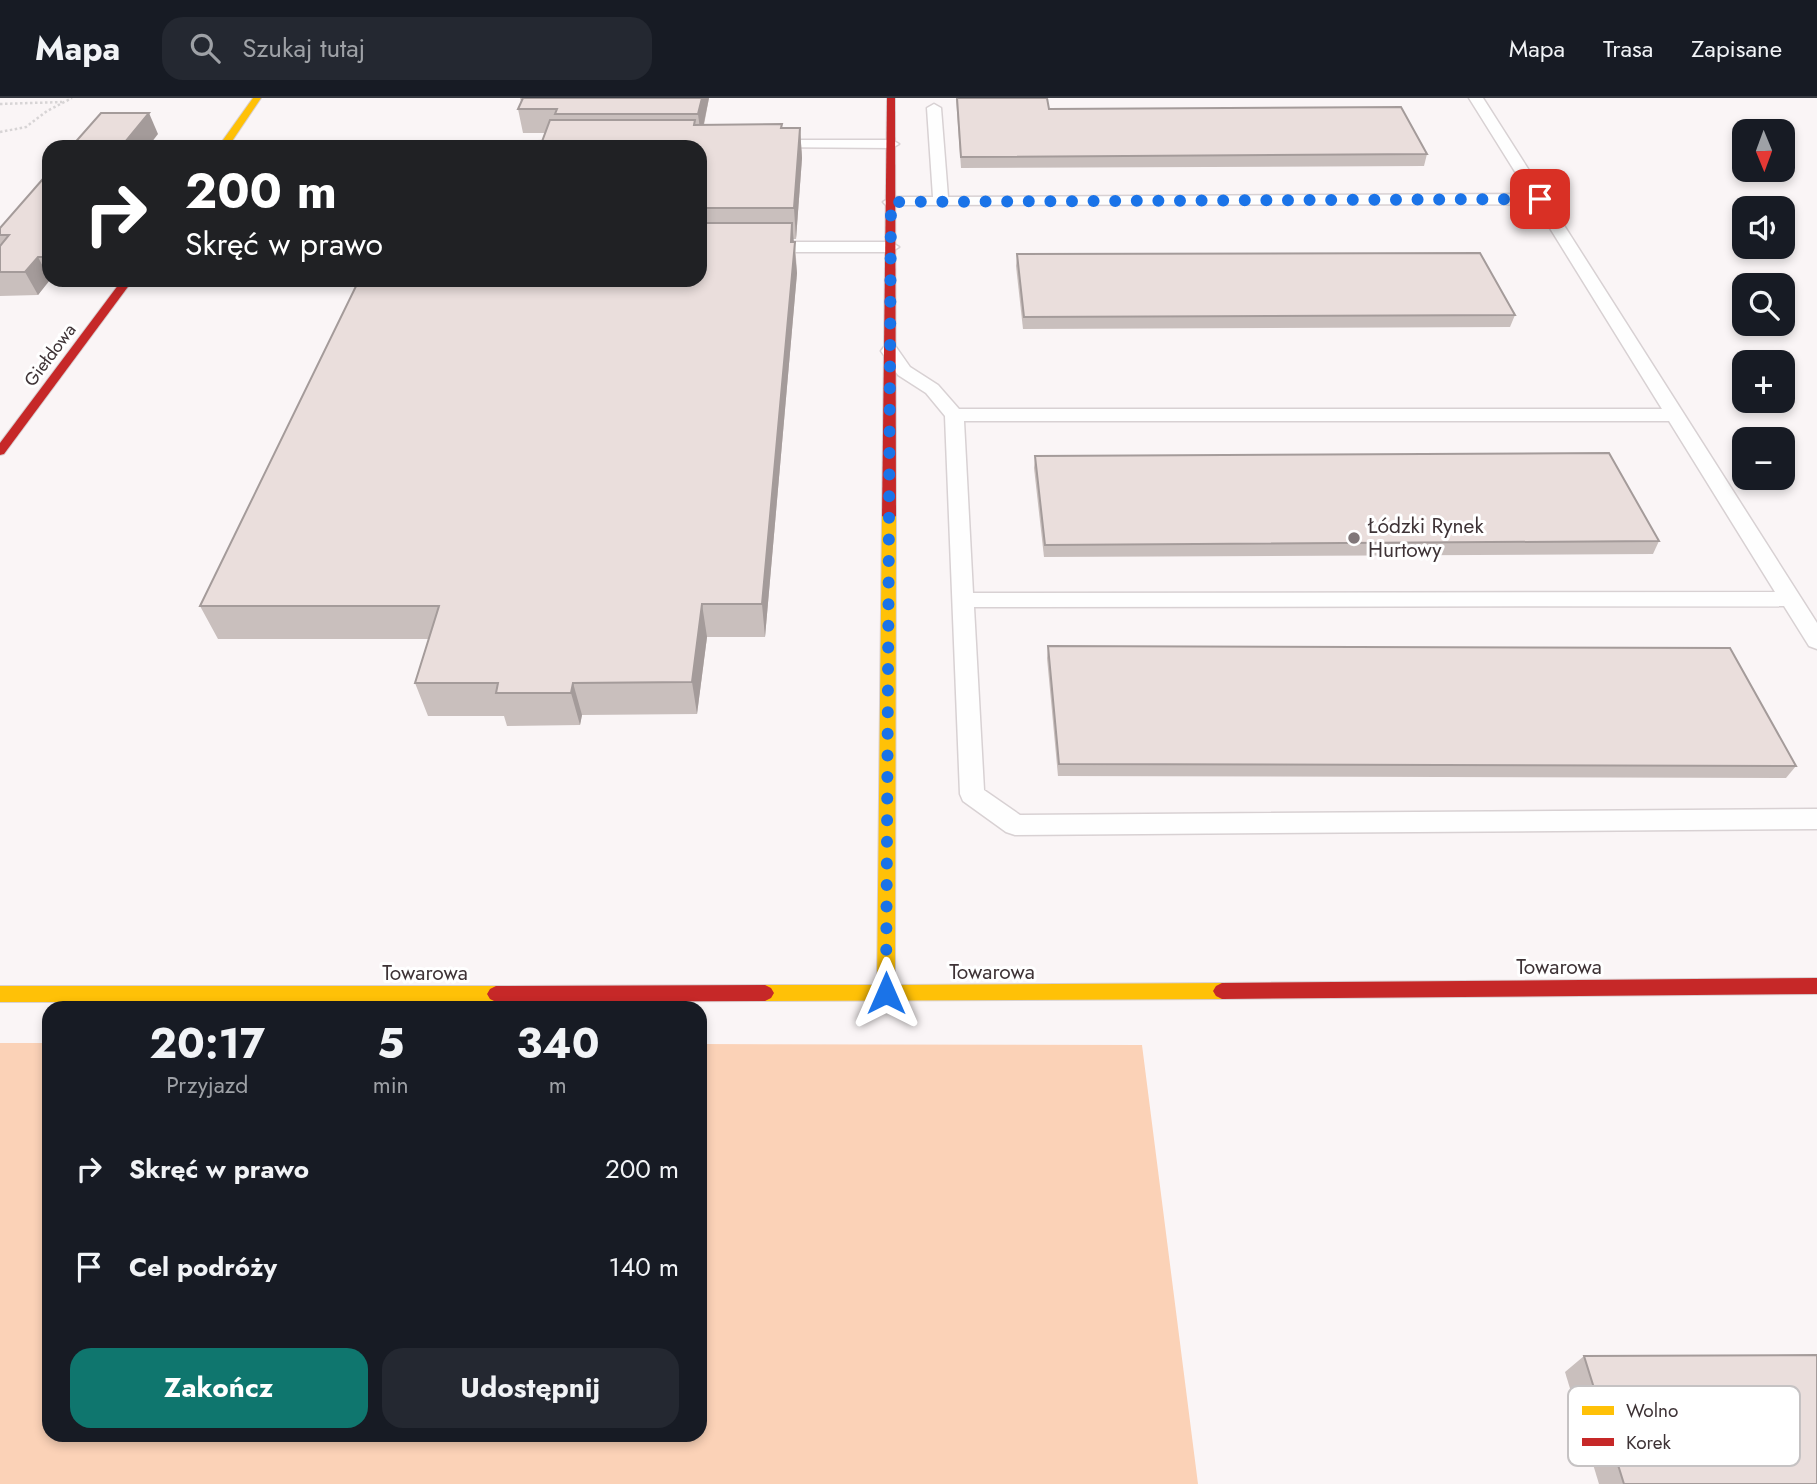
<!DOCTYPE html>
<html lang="pl">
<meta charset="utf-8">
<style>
:root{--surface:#171b24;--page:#242831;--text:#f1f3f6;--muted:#9ea1a6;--line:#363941;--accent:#0f766e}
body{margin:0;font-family:Jost,sans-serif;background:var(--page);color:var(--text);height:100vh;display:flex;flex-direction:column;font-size:26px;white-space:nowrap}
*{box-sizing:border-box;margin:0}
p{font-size:23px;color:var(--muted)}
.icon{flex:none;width:38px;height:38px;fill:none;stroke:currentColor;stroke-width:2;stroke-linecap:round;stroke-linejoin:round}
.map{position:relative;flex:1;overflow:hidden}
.panel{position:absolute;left:42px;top:903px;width:665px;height:441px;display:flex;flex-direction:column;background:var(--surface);border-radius:21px;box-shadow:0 4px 10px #0003}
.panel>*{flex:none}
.hud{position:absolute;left:42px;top:42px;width:665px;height:147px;border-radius:21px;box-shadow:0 4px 10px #0003;background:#202124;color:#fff;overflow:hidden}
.needle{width:46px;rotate:179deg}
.controls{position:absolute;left:1732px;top:21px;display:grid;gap:14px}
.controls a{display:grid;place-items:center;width:63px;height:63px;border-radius:14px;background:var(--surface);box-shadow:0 4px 10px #0003;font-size:35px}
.pin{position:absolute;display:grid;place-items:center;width:60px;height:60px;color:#fff;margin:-30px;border-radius:14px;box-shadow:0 4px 10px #0006}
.me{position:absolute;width:77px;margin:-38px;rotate:0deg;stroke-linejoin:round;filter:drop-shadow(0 0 5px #0008)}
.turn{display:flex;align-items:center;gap:24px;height:147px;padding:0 28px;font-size:32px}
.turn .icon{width:91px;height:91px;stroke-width:2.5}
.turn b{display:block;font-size:49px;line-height:60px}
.eta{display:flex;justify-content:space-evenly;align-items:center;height:119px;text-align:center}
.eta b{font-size:42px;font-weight:700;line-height:49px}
.primary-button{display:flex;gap:14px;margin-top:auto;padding:14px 28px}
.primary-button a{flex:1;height:80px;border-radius:21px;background:var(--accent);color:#fff;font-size:28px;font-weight:700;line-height:80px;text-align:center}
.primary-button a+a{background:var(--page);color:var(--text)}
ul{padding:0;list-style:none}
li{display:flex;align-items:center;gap:21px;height:98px;padding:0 28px}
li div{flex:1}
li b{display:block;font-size:26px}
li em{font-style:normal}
header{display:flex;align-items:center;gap:42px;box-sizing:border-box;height:98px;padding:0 35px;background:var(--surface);border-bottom:2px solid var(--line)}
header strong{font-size:33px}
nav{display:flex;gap:38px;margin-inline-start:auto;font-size:24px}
.search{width:490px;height:63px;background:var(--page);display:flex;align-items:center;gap:18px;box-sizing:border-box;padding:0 24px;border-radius:21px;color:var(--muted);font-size:26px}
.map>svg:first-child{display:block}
.green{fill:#fbd2b7}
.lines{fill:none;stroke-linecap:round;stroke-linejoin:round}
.lane-casing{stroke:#d8d1d3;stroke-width:3}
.slow-casing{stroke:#d8d1d3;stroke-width:2}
.jam-casing{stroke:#d8d1d3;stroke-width:2}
.path{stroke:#d7d4d5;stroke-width:2.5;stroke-dasharray:2.5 2.5;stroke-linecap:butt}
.lane{fill:#fefefe;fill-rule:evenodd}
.slow{fill:#ffc107;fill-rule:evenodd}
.jam{fill:#c62828;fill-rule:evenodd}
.wall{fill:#c9bfbd}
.shaded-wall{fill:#a49b9a}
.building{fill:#eadedc;stroke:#a49b9a;stroke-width:2}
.route{stroke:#1a73e8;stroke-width:12;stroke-dasharray:0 21.6}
.poi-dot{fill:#807779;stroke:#fff;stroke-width:2.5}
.labels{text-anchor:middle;stroke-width:6;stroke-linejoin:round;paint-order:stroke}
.far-street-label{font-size:18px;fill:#3e3336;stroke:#fff}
.poi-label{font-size:21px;fill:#3e3336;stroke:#fff;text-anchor:start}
.street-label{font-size:21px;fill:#3e3336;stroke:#fff}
.key{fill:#fff;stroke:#c5c2c3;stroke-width:2}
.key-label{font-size:19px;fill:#3e3336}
</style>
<header>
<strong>Mapa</strong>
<div class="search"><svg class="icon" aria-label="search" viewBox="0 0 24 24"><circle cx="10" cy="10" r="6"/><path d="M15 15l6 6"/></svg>Szukaj tutaj</div>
<nav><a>Mapa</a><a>Trasa</a><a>Zapisane</a></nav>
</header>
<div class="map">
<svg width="1817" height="1386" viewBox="0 0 1817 1386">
<rect width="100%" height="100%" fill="#faf5f6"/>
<path class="green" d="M0,945H49V1337H700V946L1142,947L1198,1386H0Z"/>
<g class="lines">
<g class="lane-casing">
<g id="lane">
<path d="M1469,0H1483L1817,525V551L1809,548L1784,508L974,509L984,692L1020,717L1817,711V731L1015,737L1006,734L963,703L960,696L945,318L926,295L898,277L881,253L884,249H896L910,269L938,287L959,311H1662L1535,106L886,107L883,104L891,99H933L927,10L934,6L941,10L948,99L1529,96ZM964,323H1669L1775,494L973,495Z"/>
<path d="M573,42L578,43L580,46L578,49H495L502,45Z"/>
<path d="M770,42H892L899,46L892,50L765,49L763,46L765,43Z"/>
<path d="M700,144H891L899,149L891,154H700Z"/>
</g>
</g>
<g class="slow-casing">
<g id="slow">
<path d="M253,0H261L228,49H218Z"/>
<path d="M889,414L896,418L895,887L1222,885L1228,888L1231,893L1228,898L1222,901L765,903L759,900L756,895L759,890L765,887H877L882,418Z"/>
<path d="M0,888H496L502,891L505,896L502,901L496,904H0Z"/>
</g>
</g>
<g class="jam-casing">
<g id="jam">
<path d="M887,0H895L896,418L889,422L882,418Z"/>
<path d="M122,182H133L4,356L0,357V345Z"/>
<path d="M1817,880V896L1222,901L1216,898L1213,893L1216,888L1222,885Z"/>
<path d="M765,887L771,890L774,895L771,900L765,903L496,904L490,901L487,896L490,891L496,888Z"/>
</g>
</g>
<g class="path">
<path d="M0,6L62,4"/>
<path d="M0,34L26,29L47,13L72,0"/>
</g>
<use href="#lane" class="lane"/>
<use href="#slow" class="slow"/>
<use href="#jam" class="jam"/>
</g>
<g class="wall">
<path d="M520,0H709L704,27L782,26V30H800L802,60L796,141H793L794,144H795L797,175L765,539H707L697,616L582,617L580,627L507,628L504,618H428L415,585L429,541H218L200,508L700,182V49L545,35H523L518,11L521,3Z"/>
<path d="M956,0H1047L1049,11L1427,56L1424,68L961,70Z"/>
<path d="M49,74V182L38,197L0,198V130Z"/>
<path d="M1017,156L1515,217L1510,229L1023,231L1016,168Z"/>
<path d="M1035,358L1659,443L1653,456L1044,459L1034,370Z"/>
<path d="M1048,548L1796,668L1786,680L1058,678L1047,560Z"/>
<path d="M1584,1258L1817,1386H1599L1565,1274Z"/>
</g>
<g class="shaded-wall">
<path d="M702,0H709L701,39L698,16Z"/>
<path d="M149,15L158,36L148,49H121Z"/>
<path d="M800,30L802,60L796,141L794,110Z"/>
<path d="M792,125L797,175L765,539L762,506Z"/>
<path d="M38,159L50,182L38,197L25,174Z"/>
<path d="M702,506L707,539L697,616L692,584Z"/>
<path d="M573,585L582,617L580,627L571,595Z"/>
</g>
<g class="building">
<path d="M523,0H702L698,16H555L557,11H518Z"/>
<path d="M957,0H1047L1049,11L1401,9L1427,56L961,59Z"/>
<path d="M101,15H149L121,49H71Z"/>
<path d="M550,22H695L694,27L782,26L781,30H800L794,110H700V49H540Z"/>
<path d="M49,74V159H38L25,174H0V148L9,137H0V130Z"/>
<path d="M700,125H792L791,144H795L762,506H702L692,584L573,585L571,595H496L498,585H415L439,508H200L359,182H700Z"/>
<path d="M1480,155L1515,217L1024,219L1017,156Z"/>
<path d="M1609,355L1659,443L1045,447L1035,358Z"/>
<path d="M1048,548L1730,550L1796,668L1059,666Z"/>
<path d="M1817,1257V1386H1624L1584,1258Z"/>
</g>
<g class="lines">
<path class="route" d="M886,895L891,104L1540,101"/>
</g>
<circle class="poi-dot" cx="1354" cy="440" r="7"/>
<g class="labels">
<g class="far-street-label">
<text transform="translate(50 257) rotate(-53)" y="6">Giełdowa</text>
</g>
<g class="poi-label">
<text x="1368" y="435">Łódzki Rynek<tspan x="1368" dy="24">Hurtowy</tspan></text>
</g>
<g class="street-label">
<text x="1559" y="876">Towarowa</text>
<text x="992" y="881">Towarowa</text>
<text x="425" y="882">Towarowa</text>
</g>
</g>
<rect x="1568" y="1288" width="232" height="80" rx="10" class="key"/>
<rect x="1582" y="1308" width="32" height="9" fill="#ffc107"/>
<rect x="1582" y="1340" width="32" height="8" fill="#c62828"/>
<g class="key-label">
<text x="1626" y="1319">Wolno</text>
<text x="1626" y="1351">Korek</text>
</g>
</svg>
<div class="controls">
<a><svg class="needle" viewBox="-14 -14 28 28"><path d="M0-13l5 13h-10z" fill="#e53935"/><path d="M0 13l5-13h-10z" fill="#9ea1a6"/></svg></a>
<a><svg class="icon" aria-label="sound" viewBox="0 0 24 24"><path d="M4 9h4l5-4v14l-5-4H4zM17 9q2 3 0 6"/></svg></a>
<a><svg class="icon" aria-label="search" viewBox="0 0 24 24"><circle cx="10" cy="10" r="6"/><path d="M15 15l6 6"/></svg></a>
<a>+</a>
<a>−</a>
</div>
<div class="pin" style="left:1540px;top:101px;background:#d93025"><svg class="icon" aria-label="arrive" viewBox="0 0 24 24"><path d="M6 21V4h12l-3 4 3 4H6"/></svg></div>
<svg class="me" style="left:886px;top:895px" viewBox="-20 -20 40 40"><path d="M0-17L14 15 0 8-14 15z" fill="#1a73e8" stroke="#fff" stroke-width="4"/></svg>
<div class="hud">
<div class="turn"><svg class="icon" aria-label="right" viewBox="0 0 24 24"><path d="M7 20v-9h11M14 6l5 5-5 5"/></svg><div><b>200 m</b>Skręć w prawo</div></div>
</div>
<section class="panel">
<div class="eta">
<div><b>20:17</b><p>Przyjazd</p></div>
<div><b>5</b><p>min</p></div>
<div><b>340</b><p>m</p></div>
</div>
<ul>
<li><svg class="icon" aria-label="right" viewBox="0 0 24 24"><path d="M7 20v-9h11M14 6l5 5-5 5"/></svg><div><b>Skręć w prawo</b></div><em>200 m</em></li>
<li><svg class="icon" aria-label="arrive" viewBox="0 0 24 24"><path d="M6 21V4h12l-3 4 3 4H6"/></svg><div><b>Cel podróży</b></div><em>140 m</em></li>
</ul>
<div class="primary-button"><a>Zakończ</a><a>Udostępnij</a></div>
</section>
</div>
